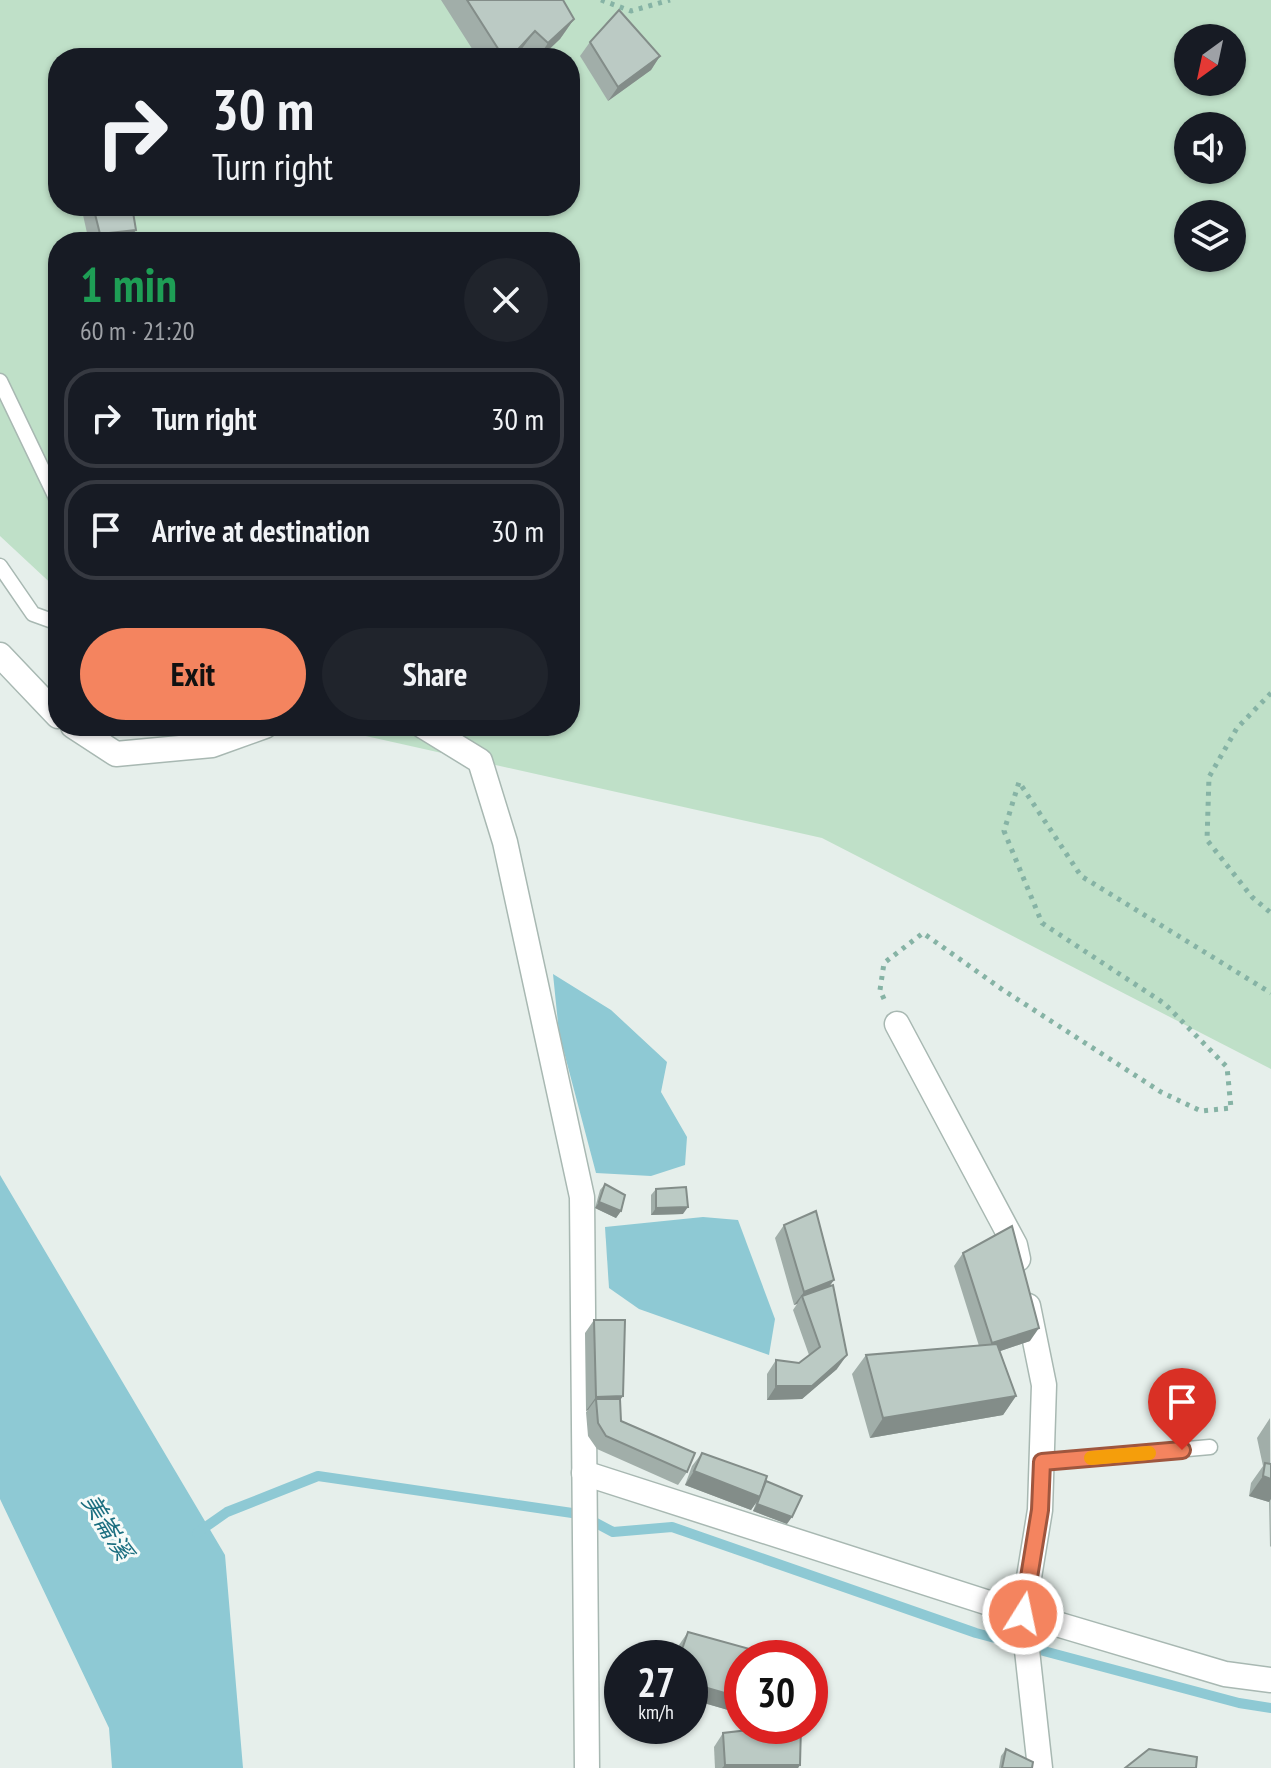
<!DOCTYPE html>
<meta charset="utf-8">
<style>
:root{--surface:#171b24;--page:#20242c;--text:#f1f3f6;--muted:#9ea1a6;--line:#363941;--accent:#f4845f}
body{margin:0;font-family:"PT Sans Narrow","Noto Sans TC",sans-serif;background:var(--page);color:var(--text);height:100vh;display:flex;flex-direction:column;font-size:30px;white-space:nowrap}
*{box-sizing:border-box;margin:0}
p{font-size:26px;color:var(--muted)}
.icon{flex:none;width:44px;height:44px;fill:none;stroke:currentColor;stroke-width:2;stroke-linecap:round;stroke-linejoin:round}
.map{position:relative;flex:1;overflow:hidden}
.details{position:absolute;left:48px;top:232px;width:532px;height:504px;display:flex;flex-direction:column;background:var(--surface);border-radius:32px;box-shadow:0 2px 6px #0004}
.details>*{flex:none}
.guide{position:absolute;left:48px;top:48px;width:532px;height:168px;border-radius:32px;box-shadow:0 2px 6px #0004;background:#171b24;color:var(--text);overflow:hidden}
.needle{width:52px;rotate:213deg}
.tools{position:absolute;left:1174px;top:24px;display:grid;gap:16px}
.tools a{display:grid;place-items:center;width:72px;height:72px;border-radius:50%;background:var(--surface);box-shadow:0 2px 6px #0004;font-size:40px}
.speed{position:absolute;left:604px;top:1640px;display:flex;gap:16px;font-size:40px;font-weight:700;text-align:center}
.speed>*{display:grid;place-content:center;width:104px;height:104px;border-radius:50%;background:var(--surface);box-shadow:0 2px 6px #0004;line-height:1}
.speed small{font-size:20px;font-weight:400}
.speed .limit{border:12px solid #d22;background:#fff;color:#111}
.pin{position:absolute;display:grid;place-items:center;width:68px;height:68px;color:#fff;margin:-82px -34px;border-radius:50% 50% 50% 0;rotate:-45deg;box-shadow:0 0 8px #0007}
.pin .icon{rotate:45deg}
.me{position:absolute;width:88px;margin:-44px;rotate:10deg;stroke-linejoin:round;filter:drop-shadow(0 0 6px #0008)}
.turn{display:flex;align-items:center;gap:28px;height:168px;padding:0 32px;font-size:36px}
.turn .icon{width:104px;height:104px;stroke-width:2.5}
.turn b{display:block;font-size:56px;line-height:68px}
.round{display:grid;place-items:center;flex:none;width:84px;height:84px;border-radius:42px;background:var(--page)}
.headline{display:flex;align-items:center;justify-content:space-between;height:136px;padding:0 32px}
h1{font-size:48px;font-weight:800;line-height:60px;color:#1e9e55}
.cta{display:flex;gap:16px;margin-top:auto;padding:16px 32px}
.cta a{flex:1;height:92px;border-radius:48px;background:var(--accent);color:#111;font-size:32px;font-weight:800;line-height:92px;text-align:center}
.cta a+a{background:var(--page);color:var(--text)}
ul{padding:0;list-style:none}
li{display:flex;align-items:center;gap:24px;height:100px;margin:0 16px 12px;padding:0 16px;border:4px solid var(--line);border-radius:32px}
li div{flex:1}
li b{display:block;font-size:30px}
li em{font-style:normal}
.map>svg:first-child{display:block}
.green{fill:#bfe0c8;fill-rule:evenodd}
.water{fill:#8ec9d4}
.lines{fill:none;stroke-linecap:round;stroke-linejoin:round}
.stream{stroke:#8ec9d4;stroke-width:10}
.service-casing{stroke:#a8b8b2;stroke-width:17}
.minor-casing{stroke:#a8b8b2;stroke-width:27}
.tertiary-casing{stroke:#a8b8b2;stroke-width:27}
.path{stroke:#86b3a5;stroke-width:5;stroke-dasharray:4 6;stroke-linecap:butt}
.service{stroke:#fff;stroke-width:14}
.minor{stroke:#fff;stroke-width:24}
.tertiary{stroke:#fff;stroke-width:24}
.wall{fill:#a1aea9}
.shaded-wall{fill:#838d89}
.building{fill:#bbcac4;stroke:#838d89;stroke-width:2}
.route-casing{stroke:#9f563e;stroke-width:20}
.route{stroke:#f4845f;stroke-width:14}
.slow{stroke:#f59e0b;stroke-width:14}
.labels{text-anchor:middle;stroke-width:6;stroke-linejoin:round;paint-order:stroke}
.water-label{font-size:24px;font-style:italic;fill:#1c6f80;stroke:#f7fbf9}
</style>
<div class="map">
<svg width="1271" height="1768" viewBox="0 0 1271 1768">
<rect width="100%" height="100%" fill="#e6efeb"/>
<path class="green" d="M0,0H1271V1069L822,838L321,726H570V242H58V590L0,536ZM1188,38H1232V82H1188ZM58,58H570V206H58ZM1188,126H1232V170H1188ZM1188,214H1232V258H1188Z"/>
<g class="water">
<path d="M553,974L611,1010L667,1062L661,1092L687,1137L685,1165L651,1176L596,1173L559,1033Z"/>
<path d="M0,1175L225,1555L243,1768H112L109,1728L0,1499Z"/>
<path d="M703,1217L738,1220L775,1319L769,1355L639,1309L609,1288L605,1227Z"/>
</g>
<g class="lines">
<path class="stream" d="M197,1533L227,1512L318,1476L579,1514L613,1532L672,1527L976,1633L1239,1703L1271,1708"/>
<g class="service-casing">
<g id="service">
<path d="M0,381L58,502"/>
<path d="M0,566L33,614L58,623"/>
<path d="M1042,1462L1210,1447"/>
</g>
</g>
<g class="minor-casing">
<g id="minor">
<path d="M897,1024L1015,1245L1018,1259"/>
<path d="M1028,1306L1044,1385L1040,1510L1023,1614L1040,1768"/>
<path d="M584,1473L1023,1614L1225,1674L1271,1680"/>
</g>
</g>
<g class="tertiary-casing">
<g id="tertiary">
<path d="M0,655L58,716"/>
<path d="M73,726L116,754L212,745L265,726"/>
<path d="M423,726L480,761L505,842L582,1197L587,1768"/>
</g>
</g>
<g class="path">
<path d="M601,0L631,11L670,0"/>
<path d="M1271,693L1237,728L1209,777L1207,840L1252,897L1271,913"/>
<path d="M884,999L880,990L884,963L923,933L1003,990L1161,1092L1201,1111L1231,1108L1227,1067L1165,1004L1042,923L1004,831L1019,782L1081,876L1271,993"/>
</g>
<use href="#service" class="service"/>
<use href="#minor" class="minor"/>
<use href="#tertiary" class="tertiary"/>
</g>
<g class="wall">
<path d="M441,0H563L574,19L560,39L540,58H529L521,50L514,58H478Z"/>
<path d="M590,42L660,56L651,70L608,101L580,56Z"/>
<path d="M81,206H132L127,242H89Z"/>
<path d="M605,1184L621,1211L616,1218L595,1208L600,1190Z"/>
<path d="M656,1189L683,1214L651,1215V1195Z"/>
<path d="M784,1225L829,1286L837,1369L802,1399L767,1400V1374L776,1360L799,1363L809,1355L793,1310L797,1304L794,1305L775,1238Z"/>
<path d="M963,1253L1030,1341L1000,1351L1016,1396L1003,1415L870,1438L852,1374L866,1355L979,1346L954,1266Z"/>
<path d="M594,1320L620,1400L621,1421L687,1472L678,1485L597,1449L588,1436L586,1412L588,1410L586,1411L585,1333Z"/>
<path d="M1270,1418L1271,1546L1270,1547L1269,1502L1249,1496L1251,1483L1263,1466L1257,1438Z"/>
<path d="M702,1453L764,1484L787,1524L753,1511L756,1503L751,1510L685,1485L692,1466Z"/>
<path d="M688,1632L742,1714L690,1699V1658H675L679,1645Z"/>
<path d="M723,1733L800,1765L798,1768H715L714,1747Z"/>
<path d="M1006,1749L1032,1768H999L1001,1756Z"/>
</g>
<g class="shaded-wall">
<path d="M574,19L560,39L540,58H538L548,43Z"/>
<path d="M535,31L521,50L514,58H510Z"/>
<path d="M660,56L651,70L608,101L618,87Z"/>
<path d="M136,230L127,242H94L100,234Z"/>
<path d="M599,1202L621,1211L616,1218L595,1208Z"/>
<path d="M688,1207L683,1214L651,1215L656,1208Z"/>
<path d="M834,1280L824,1294L802,1296L797,1304L794,1305L804,1292Z"/>
<path d="M1039,1328L1030,1341L983,1357L992,1343Z"/>
<path d="M847,1355L837,1369L802,1399L767,1400L776,1386Z"/>
<path d="M623,1396L614,1409L596,1399L588,1410L586,1411L596,1397Z"/>
<path d="M1016,1396L1003,1415L870,1438L883,1418Z"/>
<path d="M694,1471L760,1497L751,1510L685,1485Z"/>
<path d="M1263,1476L1271,1479V1499L1269,1502L1249,1496Z"/>
<path d="M757,1504L792,1517L787,1524L753,1511Z"/>
<path d="M690,1683L742,1698V1714L690,1699Z"/>
<path d="M725,1765H800L798,1768H722Z"/>
</g>
<g class="building">
<path d="M467,0H563L574,19L548,43L535,31L510,58H504Z"/>
<path d="M619,10L660,56L618,87L590,42Z"/>
<path d="M93,206H132L136,230L100,234Z"/>
<path d="M605,1184L625,1195L621,1211L599,1202Z"/>
<path d="M686,1187L688,1207L656,1208V1189Z"/>
<path d="M816,1211L834,1280L804,1292L784,1225Z"/>
<path d="M1012,1226L1039,1328L992,1343L963,1253Z"/>
<path d="M833,1285L847,1355L812,1386H776V1360L799,1363L820,1347L802,1296Z"/>
<path d="M594,1320H625L623,1396L596,1397Z"/>
<path d="M997,1344L1016,1396L883,1418L866,1355Z"/>
<path d="M596,1399H620L621,1421L695,1453L687,1472L606,1436L598,1423Z"/>
<path d="M702,1453L767,1476L760,1497L694,1471Z"/>
<path d="M1265,1463L1271,1464V1479L1263,1476Z"/>
<path d="M766,1481L802,1496L792,1517L757,1504Z"/>
<path d="M688,1632L782,1658H742V1698L690,1683V1658H679Z"/>
<path d="M784,1726H801L800,1765H725L723,1733Z"/>
<path d="M1006,1749L1033,1762L1032,1768H1002Z"/>
<path d="M1149,1749L1197,1757L1196,1768H1125Z"/>
</g>
<g class="lines">
<g class="route-casing">
<path id="route" d="M1023,1614L1040,1510L1042,1462L1182,1450"/>
</g>
<use href="#route" class="route"/>
<path class="slow" d="M1091,1458L1149,1453"/>
</g>
<g class="labels">
<g class="water-label">
<text transform="translate(107 1527) rotate(58)" y="8">美崙溪</text>
</g>
</g>
</svg>
<div class="tools">
<a><svg class="needle" viewBox="-14 -14 28 28"><path d="M0-13l5 13h-10z" fill="#e53935"/><path d="M0 13l5-13h-10z" fill="#9ea1a6"/></svg></a>
<a><svg class="icon" aria-label="sound" viewBox="0 0 24 24"><path d="M4 9h4l5-4v14l-5-4H4zM17 9q2 3 0 6"/></svg></a>
<a><svg class="icon" aria-label="layers" viewBox="0 0 24 24"><path d="M12 4l9 5-9 5-9-5zM3 14l9 5 9-5"/></svg></a>
</div>
<div class="speed"><div>27<small>km/h</small></div><div class="limit">30</div></div>
<div class="pin" style="left:1182px;top:1450px;background:#d93025"><svg class="icon" aria-label="arrive" viewBox="0 0 24 24"><path d="M6 21V4h12l-3 4 3 4H6"/></svg></div>
<svg class="me" style="left:1023px;top:1614px" viewBox="-20 -20 40 40"><circle r="17" fill="#f4845f" stroke="#fff" stroke-width="3"/><path d="M0-11L8 9 0 5-8 9z" fill="#fff"/></svg>
<div class="guide">
<div class="turn"><svg class="icon" aria-label="right" viewBox="0 0 24 24"><path d="M7 20v-9h11M14 6l5 5-5 5"/></svg><div><b>30 m</b>Turn right</div></div>
</div>
<section class="details">
<div class="headline"><div><h1>1 min</h1><p>60 m · 21:20</p></div><a class="round"><svg class="icon" aria-label="close" viewBox="0 0 24 24"><path d="M6 6l12 12M18 6L6 18"/></svg></a></div>
<ul>
<li><svg class="icon" aria-label="right" viewBox="0 0 24 24"><path d="M7 20v-9h11M14 6l5 5-5 5"/></svg><div><b>Turn right</b></div><em>30 m</em></li>
<li><svg class="icon" aria-label="arrive" viewBox="0 0 24 24"><path d="M6 21V4h12l-3 4 3 4H6"/></svg><div><b>Arrive at destination</b></div><em>30 m</em></li>
</ul>
<div class="cta"><a>Exit</a><a>Share</a></div>
</section>
</div>
